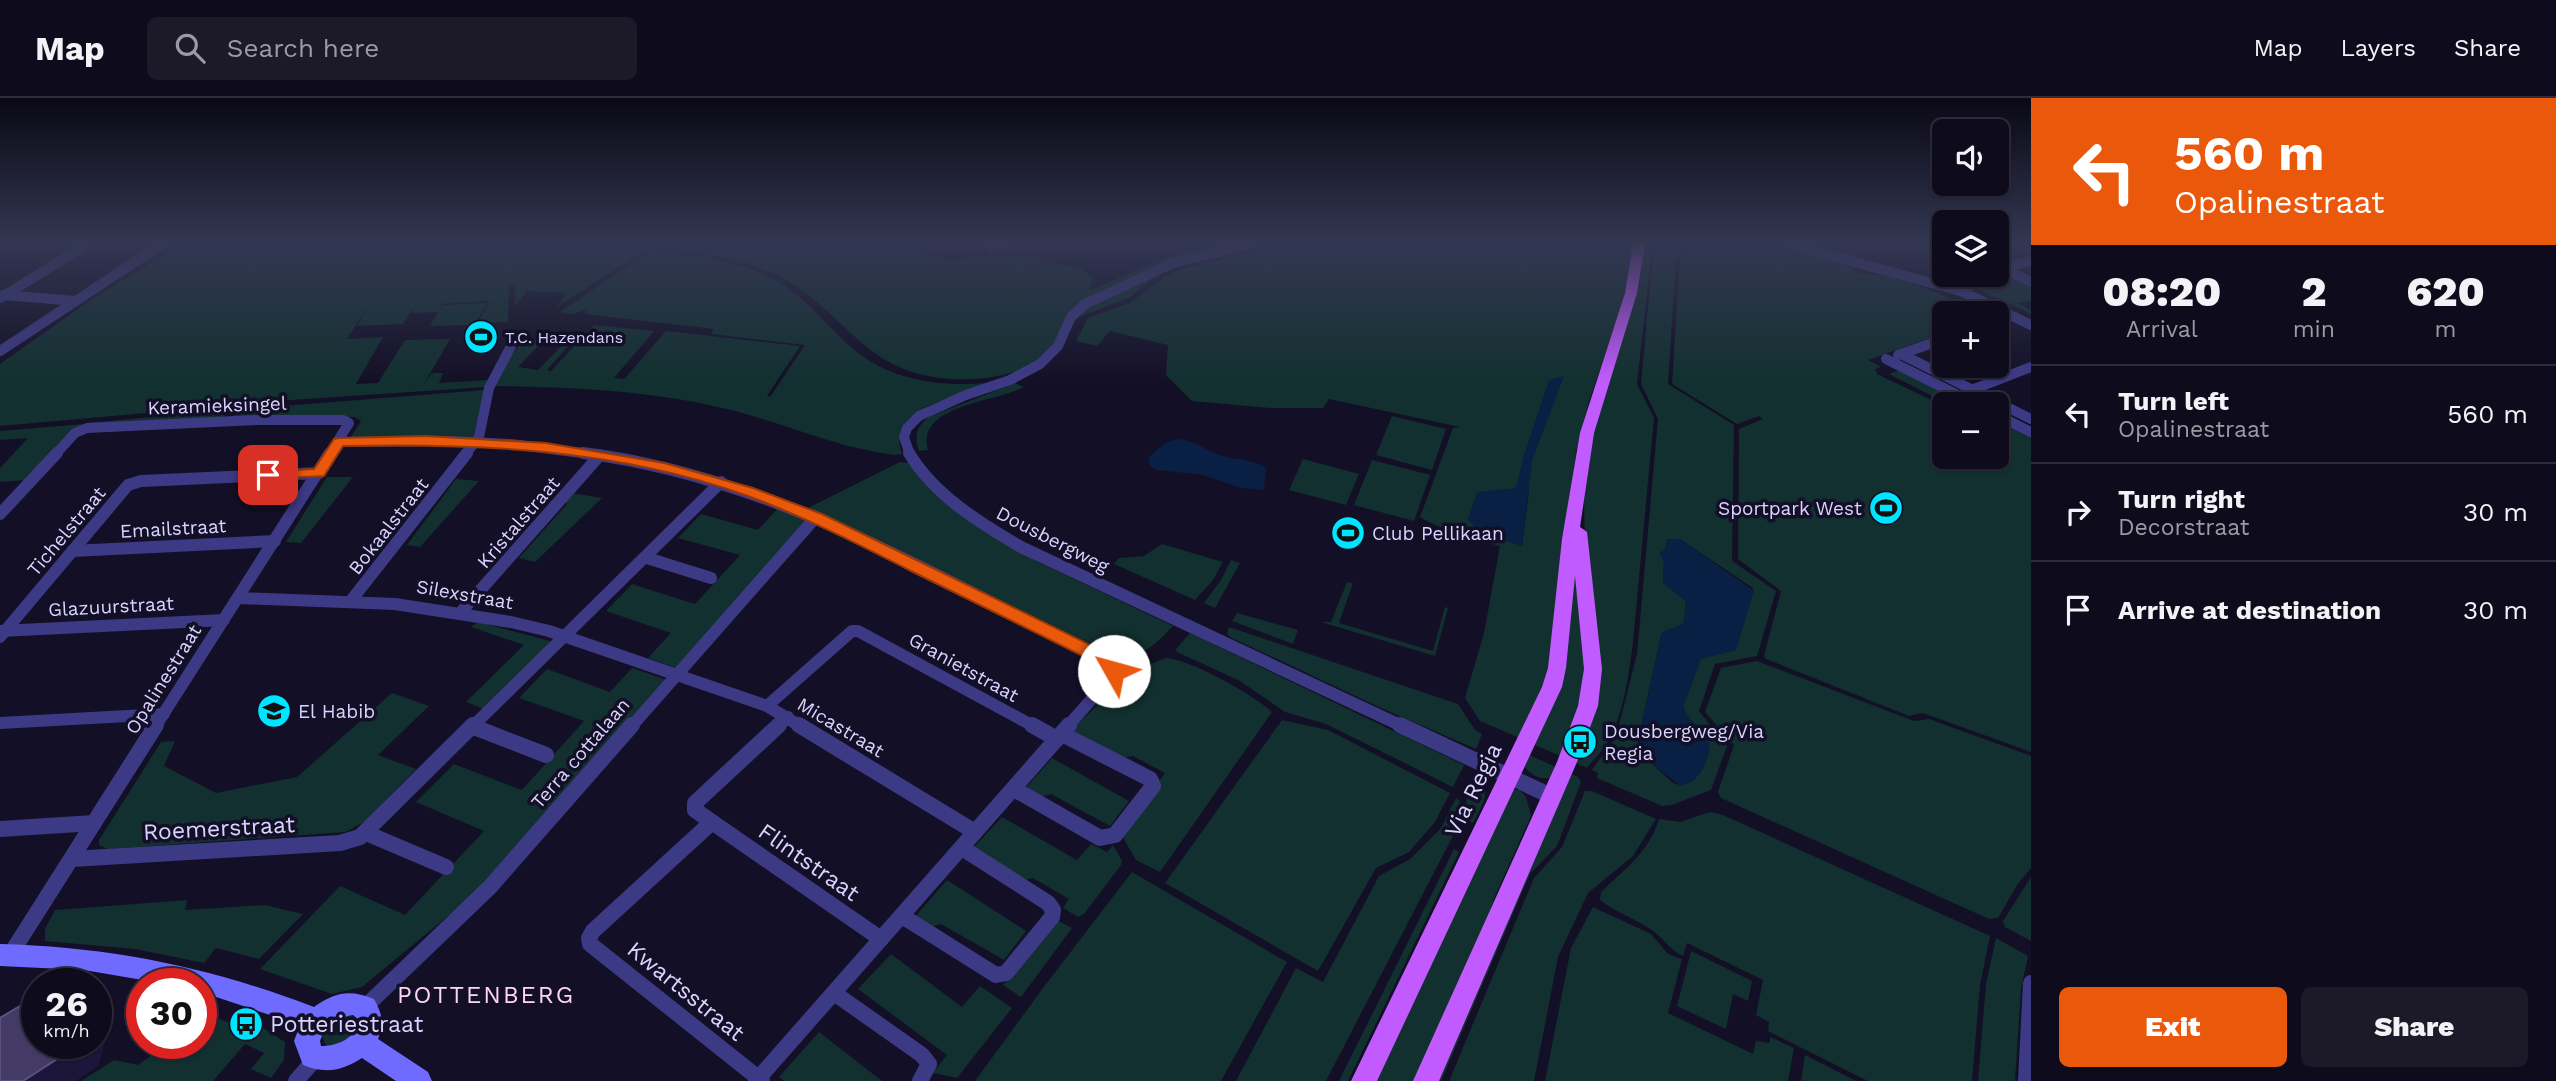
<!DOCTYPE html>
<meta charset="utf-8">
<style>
:root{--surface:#0e0b1c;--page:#1c1929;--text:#f1f3f6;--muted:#9b9ba3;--line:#2e2b3b;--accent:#ea580c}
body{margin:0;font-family:"Work Sans",sans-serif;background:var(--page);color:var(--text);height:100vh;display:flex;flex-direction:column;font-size:26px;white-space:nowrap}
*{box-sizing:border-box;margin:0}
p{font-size:23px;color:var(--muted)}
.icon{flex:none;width:38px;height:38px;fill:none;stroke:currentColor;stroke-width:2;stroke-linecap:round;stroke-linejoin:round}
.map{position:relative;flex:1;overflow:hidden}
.drawer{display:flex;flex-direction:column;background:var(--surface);width:525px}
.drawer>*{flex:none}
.top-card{background:#ea580c;color:#fff;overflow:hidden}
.tools{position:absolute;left:1932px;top:21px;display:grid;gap:14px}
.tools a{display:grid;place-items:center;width:77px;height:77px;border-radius:10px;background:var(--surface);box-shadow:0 2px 5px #0004,0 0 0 2px var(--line);font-size:35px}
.speed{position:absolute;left:21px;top:870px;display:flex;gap:14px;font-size:35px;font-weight:700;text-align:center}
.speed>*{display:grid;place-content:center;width:91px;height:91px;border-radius:50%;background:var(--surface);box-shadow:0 2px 5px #0004,0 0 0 2px var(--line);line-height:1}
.speed small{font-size:18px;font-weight:400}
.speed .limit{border:10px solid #d22;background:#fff;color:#111}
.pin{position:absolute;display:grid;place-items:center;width:60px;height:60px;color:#fff;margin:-30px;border-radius:14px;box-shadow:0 4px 10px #0006}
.me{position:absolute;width:77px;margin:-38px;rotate:308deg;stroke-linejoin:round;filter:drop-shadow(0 0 5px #0008)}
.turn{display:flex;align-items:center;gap:24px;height:147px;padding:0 28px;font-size:32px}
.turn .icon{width:91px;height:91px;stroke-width:2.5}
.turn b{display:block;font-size:49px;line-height:60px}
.eta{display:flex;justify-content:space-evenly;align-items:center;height:119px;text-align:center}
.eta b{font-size:42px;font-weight:800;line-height:49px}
.cta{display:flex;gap:14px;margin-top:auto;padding:14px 28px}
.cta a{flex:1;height:80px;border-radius:10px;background:var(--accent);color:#fff;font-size:28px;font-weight:800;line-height:80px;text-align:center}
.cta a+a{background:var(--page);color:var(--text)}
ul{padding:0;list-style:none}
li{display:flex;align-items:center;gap:21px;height:98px;padding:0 28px;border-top:2px solid var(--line)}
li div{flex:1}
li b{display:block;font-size:26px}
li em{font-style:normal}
header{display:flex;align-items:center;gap:42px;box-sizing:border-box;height:98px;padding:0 35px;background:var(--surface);border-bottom:2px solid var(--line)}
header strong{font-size:33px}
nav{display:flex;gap:38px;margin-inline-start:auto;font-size:24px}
.search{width:490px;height:63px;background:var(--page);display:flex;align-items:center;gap:18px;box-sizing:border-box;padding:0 24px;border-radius:10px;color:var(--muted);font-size:26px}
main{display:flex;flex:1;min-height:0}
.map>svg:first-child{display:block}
.green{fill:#12302f;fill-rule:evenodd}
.water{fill:#0a1f44}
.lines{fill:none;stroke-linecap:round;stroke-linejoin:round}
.street-far2{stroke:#3d3a85;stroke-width:10}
.street-far1{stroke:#3d3a85;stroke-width:12}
.street{stroke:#3d3a85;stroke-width:16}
.secondary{fill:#6f6bff;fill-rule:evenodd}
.primary{fill:#c25bff;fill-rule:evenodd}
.wall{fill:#312854}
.shaded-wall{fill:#1d163a}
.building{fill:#433a66;stroke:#5a527e;stroke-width:2}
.route{fill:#ea580c;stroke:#983908;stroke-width:2}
.labels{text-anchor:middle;stroke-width:7;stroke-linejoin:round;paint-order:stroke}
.far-poi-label{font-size:16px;fill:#d9d4ff;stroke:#130f26;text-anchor:start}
.street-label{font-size:19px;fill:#d9d4ff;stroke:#130f26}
.poi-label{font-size:19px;fill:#d9d4ff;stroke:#130f26;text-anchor:start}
.near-street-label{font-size:23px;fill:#d9d4ff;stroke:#130f26}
.near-poi-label{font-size:23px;fill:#d9d4ff;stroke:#130f26;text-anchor:start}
.near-neighbourhood-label{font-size:24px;letter-spacing:2px;fill:#ffd6f0;stroke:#130f26}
</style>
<header>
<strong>Map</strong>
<div class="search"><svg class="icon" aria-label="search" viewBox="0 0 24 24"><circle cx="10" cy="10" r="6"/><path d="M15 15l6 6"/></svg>Search here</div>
<nav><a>Map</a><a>Layers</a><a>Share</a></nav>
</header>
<main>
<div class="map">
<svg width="2031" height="983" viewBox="0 0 2031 983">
<rect width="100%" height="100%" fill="#130f26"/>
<g class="green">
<path d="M183,146H913L930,159L951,162L1021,158L1082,171L1093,180L1089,193C1140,172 1183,146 1242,146C1198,156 1163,170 1122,188C1112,192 1096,195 1087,202C1075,211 1067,232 1057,245C1033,276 989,283 951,281C872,276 853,228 796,188C768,169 730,159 696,155C679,153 661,148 644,153L557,209L566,195L527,193L515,208V187L509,188L508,224L478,225L489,203L443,206L439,212L443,207L487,205L475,227L430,228L438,214L411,215L417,204L403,226L357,228L370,206L347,241L383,239L356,286L378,285L405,242L450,241L424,286L432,275H443L439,285L489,282L486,289L291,302L0,328V266L95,199Z"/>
<path d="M1286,146H1634L1622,208L1589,303L1576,354L1556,526L1549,559L1550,574L1522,641L1480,623L1465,600L1484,535L1500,448L1450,435L1420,419L1453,330L1460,329L1329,301L1323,310H1270L1192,303L1166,277L1168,247L1110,233L1097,248L1076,243L1088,220L1130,205L1166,178L1180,172ZM1529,394L1522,448L1468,422Z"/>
<path d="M1643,146H1651V157L1637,286L1654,320L1633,544C1629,576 1624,615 1608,644C1602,654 1593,661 1587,670L1576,665L1581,652L1586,654L1589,648L1580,644L1589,621L1584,402L1592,337Z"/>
<path d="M1654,146H1686L1676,160L1668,286L1734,327L1732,463L1776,493L1757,558L1715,566L1699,613L1727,648L1711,692L1672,707L1662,708L1597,680L1598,675L1592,672L1616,639L1637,556L1658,321L1641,286ZM1667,441H1680L1753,490L1736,552L1701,560L1683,609C1688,622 1700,629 1707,641C1715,657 1695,695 1673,685L1638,653V643L1661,537C1666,529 1678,532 1684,524L1686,503L1663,485L1664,462L1660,455L1665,452Z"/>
<path d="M1690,146H1772L1846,167L1857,175C1901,175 1941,197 1981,215H1944V235L1868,262L1881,269L1875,271L1877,276L1944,308V359H1997V319L2031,337V654L1923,615L1909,618L1766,561L1764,558L1781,493L1738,461L1739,331L1763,321L1759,318L1737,326L1672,286L1680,161Z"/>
<path d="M651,153C692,158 738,162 775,182C806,199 825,226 851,249C888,282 938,289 986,285L979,291C949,301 886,311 902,356L895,357C841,351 788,327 735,313C657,293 577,289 496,288L508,261L525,241L543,243L518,269L538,272L564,245L570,246L547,272L551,273L594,227L654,233L614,280L624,281L666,233L800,248L767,298L770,299L805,247L711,236L714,231L584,216L586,212L572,216L560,214Z"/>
<path d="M1163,172L1130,199L1077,220L1085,211Z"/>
<path d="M1999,175L2031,190V202L2017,205L2031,212V216L1976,190Z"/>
<path d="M1902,271L1971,306H1948L1889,276Z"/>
<path d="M1015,285L1024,289C997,304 915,307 928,352L919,353C914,338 916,329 929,319Z"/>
<path d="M484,292L474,339H351L361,323L355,319H232L243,311Z"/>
<path d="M226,312L229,313L224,319L86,328L87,325Z"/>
<path d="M1392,318L1446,331L1432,372L1376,357Z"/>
<path d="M83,326L26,382L0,384V370L28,340L0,342V333Z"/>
<path d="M1303,361L1359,376L1346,407L1289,392Z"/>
<path d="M1372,362L1430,377L1414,423L1354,407Z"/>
<path d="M900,364L910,365L995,439L1038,464L1173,528C1157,545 1147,555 1123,561L808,410Z"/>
<path d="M327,379H353L301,445L286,444Z"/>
<path d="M456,381L479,383L420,449L407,447Z"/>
<path d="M572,395L602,400L535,464L519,460L567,406L565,403Z"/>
<path d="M778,410L808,421L677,570L648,560L671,535L606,513L632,486L695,506L740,457L678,440L701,416L758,432Z"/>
<path d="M1162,446L1223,464L1213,482L1195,502L1114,466L1119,460L1144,458Z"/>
<path d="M1572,454L1588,584L1563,659L1530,645L1546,613Z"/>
<path d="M1231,462L1240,465L1215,510L1204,505L1221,482Z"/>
<path d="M1347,484L1353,485L1339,525L1433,553L1445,509L1448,510L1435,558L1321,524H1331Z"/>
<path d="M1237,515L1298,532L1293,546L1232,523Z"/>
<path d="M478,524L550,543L549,548L486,612L466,604L524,547L471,529Z"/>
<path d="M1229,529L1458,606L1475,632L1482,636L1476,651L1381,610L1232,540L1227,536Z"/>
<path d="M1190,535L1464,667L1453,689L1326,626L1285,614L1240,583L1179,555L1175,552Z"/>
<path d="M1166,560C1190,561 1254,597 1272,614L1160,774L1136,762L1121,736L1165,675L1133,658L1119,660L1073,635L1075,633L1072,631L1134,573Z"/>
<path d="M1757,563L1914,623L1929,621L2031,658V770L2017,787L1998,820L1989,821L1721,700L1718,694L1734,647L1705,614L1721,570Z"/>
<path d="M632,570L667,582L483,789L362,889L332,896L260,871L340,788L405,817L484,733L416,704L454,666L522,692L584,623L519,600L547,571L610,594Z"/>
<path d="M392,595L429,608L378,657L416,671L364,724L346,734L108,751L99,747V742L161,644L175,643L164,668L216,695L297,679Z"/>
<path d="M1282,622L1328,632L1450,695L1435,724L1409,754L1376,770L1318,873L1165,785Z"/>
<path d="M1527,656L1558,670L1553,679C1541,683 1529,677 1523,666Z"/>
<path d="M1052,660L1129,703L1110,728L1051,696L1036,700L1024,692Z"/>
<path d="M1567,674L1578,679L1581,684L1557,748L1530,776L1441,983H1433Z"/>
<path d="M1478,677C1493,695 1482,707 1473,725L1464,721L1467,699Z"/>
<path d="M1510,691L1520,692L1526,699L1531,718L1495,798L1475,859L1419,983H1369Z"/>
<path d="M1585,693H1592L1656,721L1633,758L1588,795L1558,859L1534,983H1449L1534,780L1562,749Z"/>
<path d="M1456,700L1460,703L1457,730L1326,983H1236L1296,870L1323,884L1379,778L1410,761L1441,730Z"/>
<path d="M1710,714L1723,717L1990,838L1980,887L1972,983H1868L1768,933L1769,924L1756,917L1763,882L1687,845L1683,858C1670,852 1665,842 1653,833C1637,821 1616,815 1600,802L1601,794C1624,772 1650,753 1659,721L1680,724Z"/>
<path d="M1002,719L1077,762L1091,746L1107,754L1113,747L1122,763L1121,767L1084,816L1078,819L1063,810L1069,801L1033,780L1021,783L971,752Z"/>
<path d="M1454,751L1459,754L1348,983H1339Z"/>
<path d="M1132,774L1287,864L1221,983H975L1043,890Z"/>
<path d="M2031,779V843L2005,829L2003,823Z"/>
<path d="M947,782L1026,833L1004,862L941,826L928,830L913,821Z"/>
<path d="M187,802L185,812L265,807L303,816L259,861L216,850L204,865L135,851L45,843V831L55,812Z"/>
<path d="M1593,809L1651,836L1668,856L1682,861L1668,915L1753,956L1756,943L1770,945V939L1794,950L1788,983H1545L1571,850Z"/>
<path d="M1055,821L1072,830L1021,899L1003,887Z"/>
<path d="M1996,840L2028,858L2021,891L2015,983H1978L1986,886Z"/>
<path d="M1691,853L1752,883L1748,903L1733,896L1726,931L1677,908Z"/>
<path d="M891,856L962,909L980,888L1012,910L957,980L933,975L947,957L858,891Z"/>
<path d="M348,916L356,920L357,929C349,940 340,951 325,946L322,938L327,927Z"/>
<path d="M209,917L257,936L263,930L285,944L284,962L271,980L251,971L264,955L245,946L213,983H81L114,962L138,967L169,945H201V922Z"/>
<path d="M819,934L882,983H784L779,979Z"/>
<path d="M1805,957L1856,983H1801Z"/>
</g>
<g class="water">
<path d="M1564,278L1532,363L1522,448L1479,434L1468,421L1477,394L1516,390L1524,357L1549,282Z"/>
<path d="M1178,341C1195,342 1206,353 1222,358C1237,362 1253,361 1266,370L1264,392L1241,390L1203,377L1157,372L1150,368L1148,360C1158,351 1165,343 1178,341Z"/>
<path d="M1667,441H1680L1754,493L1736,552L1701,561L1683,609C1688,623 1706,632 1709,646C1712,662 1696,685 1680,688L1643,658L1637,649L1661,537C1666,528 1678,532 1684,524L1686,503L1663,485L1664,462L1659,455L1665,452Z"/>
</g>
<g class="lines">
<g class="street-far2">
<path d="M1788,146L1961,193L2031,227"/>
<path d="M2000,169L2031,184"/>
<path d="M1997,171L2031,163"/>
<path d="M1936,181L1957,177"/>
<path d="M1961,193L1987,177"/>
<path d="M3,197L76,203"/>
<path d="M0,200L88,146"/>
<path d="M0,253L162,146"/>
<path d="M1901,256L2031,321"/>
<path d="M1898,257L1944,241"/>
<path d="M1886,261L1976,306"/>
<path d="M1969,293L2031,269"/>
<path d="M1997,317L2031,334"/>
<path d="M339,344L449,343L511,346L597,357"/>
<path d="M55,357L75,335L87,330L258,322H343L349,325L329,357"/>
<path d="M465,357L479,339L489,290L511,248"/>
<path d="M910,357L904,339L907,330L919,318L966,297L1010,282L1040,266L1058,248L1071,219L1085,206L1173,165L1250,146"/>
</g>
<g class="street-far1">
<path d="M583,355C772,378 945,483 1113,567L1112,578L1067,629"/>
<path d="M909,355C934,397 980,425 1021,449L1404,629"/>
<path d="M0,416L57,355"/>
<path d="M72,453L275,443"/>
<path d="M647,460L711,480"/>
<path d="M239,500L395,506L511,524L549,533L767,608L802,629"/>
<path d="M353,500L467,355"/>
<path d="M461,514L600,357"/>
<path d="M0,533L224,522"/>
<path d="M0,539L128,387L141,383L319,375"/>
<path d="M767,608L852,533H858L1035,629"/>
<path d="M0,625L164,616"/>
<path d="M155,629L330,355"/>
<path d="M472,629L721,384"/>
<path d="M631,629L816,419"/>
<path d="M777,629L788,619"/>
</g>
<g class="street">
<path d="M799,627L975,734"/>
<path d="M1032,627L1057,641"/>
<path d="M1400,627L1551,698"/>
<path d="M474,629L546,657"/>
<path d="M1014,691L1100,740L1115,737L1153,688L1150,681L1062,636"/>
<path d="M712,724L881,841"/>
<path d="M0,731L94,725"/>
<path d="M366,735L446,769"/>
<path d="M72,761L340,745L360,739L473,627"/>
<path d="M902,818L996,877L1006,875L1052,819L1053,812L1048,805L962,750"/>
<path d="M10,857L156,627"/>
<path d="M834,895L922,957L929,966L920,983"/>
<path d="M365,909L490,789L632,627"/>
<path d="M296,983L316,960"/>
<path d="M756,983L1069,627"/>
<path d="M762,983L590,846L589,840L593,833L712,724L695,712V705L779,627"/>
<path d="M2026,983L2031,885"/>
</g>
<path class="secondary" d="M0,846C112,849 209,869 314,909C335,894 350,891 374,901C382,916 385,925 378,941L428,974L432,983H396L362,960C342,973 325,976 303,967L294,943L300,927L201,894V886H166L84,872L0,868ZM353,917L358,921C357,940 338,948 321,948L320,943C325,928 337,919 353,917Z"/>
<path class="primary" d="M1633,146H1645L1637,195L1594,335L1580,429L1587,434L1602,571L1598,608L1577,664L1439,983H1413L1557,664L1578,608L1584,571L1575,478L1566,570L1562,589L1377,983H1351L1542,589L1548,570L1562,441L1580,335L1625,195Z"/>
</g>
<path class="wall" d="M983,146H1007L1008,156L992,159L983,149Z"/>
<g class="shaded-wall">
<path d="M1008,147V156L992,159V150Z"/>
<path d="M96,917L99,920V922L109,930L98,968L76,983H23L76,945H96Z"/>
</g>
<g class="building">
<path d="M988,146H1007L1008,147L992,150Z"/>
<path d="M35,899H37V945H76L74,950L23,983H0V920Z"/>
</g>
<linearGradient id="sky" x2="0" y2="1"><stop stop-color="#0a0815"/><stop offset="0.51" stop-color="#333752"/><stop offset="1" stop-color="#333752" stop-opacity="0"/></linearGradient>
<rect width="2031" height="284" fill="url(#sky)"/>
<path class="route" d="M425,338L546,345L664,365L753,390L822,416L1115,559C1121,564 1124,570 1120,578H1108L1103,568C1039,536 976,505 913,474C858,446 803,418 745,397C617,351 478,345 343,348L324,378L268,381L261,377L268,373L314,371L334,341L339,340Z"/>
<defs>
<g id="stadium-disc" transform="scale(1.75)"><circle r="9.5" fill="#00e5ff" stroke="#130f26"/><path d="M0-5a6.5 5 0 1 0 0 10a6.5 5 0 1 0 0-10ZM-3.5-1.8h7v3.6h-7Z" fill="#111"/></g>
<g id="school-disc" transform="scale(1.75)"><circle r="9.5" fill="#00e5ff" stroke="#130f26"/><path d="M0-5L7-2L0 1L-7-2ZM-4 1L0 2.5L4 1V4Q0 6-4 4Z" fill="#111"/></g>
<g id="bus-disc" transform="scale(1.75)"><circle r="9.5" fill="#00e5ff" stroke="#130f26"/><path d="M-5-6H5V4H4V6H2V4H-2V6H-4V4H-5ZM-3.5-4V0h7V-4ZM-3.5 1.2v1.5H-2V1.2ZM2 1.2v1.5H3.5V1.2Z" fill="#111"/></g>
</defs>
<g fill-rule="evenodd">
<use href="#stadium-disc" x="481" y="239"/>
<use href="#stadium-disc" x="1886" y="410"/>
<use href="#stadium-disc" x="1348" y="435"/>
<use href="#school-disc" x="274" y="613"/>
<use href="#bus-disc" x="1580" y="644"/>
<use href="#bus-disc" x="246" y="926"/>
</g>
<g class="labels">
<g class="far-poi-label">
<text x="505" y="245">T.C. Hazendans</text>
</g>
<g class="street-label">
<text transform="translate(217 307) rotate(-2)" y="7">Keramieksingel</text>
<text transform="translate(518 424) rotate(-49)" y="7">Kristalstraat</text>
<text transform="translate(388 428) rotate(-52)" y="7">Bokaalstraat</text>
<text transform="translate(173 430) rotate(-3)" y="7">Emailstraat</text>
<text transform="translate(66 433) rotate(-50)" y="7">Tichelstraat</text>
<text transform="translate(1053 441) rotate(27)" y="7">Dousbergweg</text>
<text transform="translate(465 496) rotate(10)" y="7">Silexstraat</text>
<text transform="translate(111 508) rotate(-3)" y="7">Glazuurstraat</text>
<text transform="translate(964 569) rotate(29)" y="7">Granietstraat</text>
<text transform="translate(163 581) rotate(-58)" y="7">Opalinestraat</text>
<text transform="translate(841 629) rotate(31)" y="7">Micastraat</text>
<text transform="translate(580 655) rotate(-49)" y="7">Terra cottalaan</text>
</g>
<g class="poi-label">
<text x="1862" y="417" text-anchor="end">Sportpark West</text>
<text x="1372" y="442">Club Pellikaan</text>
<text x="298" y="620">El Habib</text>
<text x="1604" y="640">Dousbergweg/Via<tspan x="1604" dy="22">Regia</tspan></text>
</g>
<g class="near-street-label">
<text transform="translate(1473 692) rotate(-64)" y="8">Via Regia</text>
<text transform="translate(219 730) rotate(-3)" y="8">Roemerstraat</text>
<text transform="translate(809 764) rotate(35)" y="8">Flintstraat</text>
<text transform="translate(686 893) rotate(39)" y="8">Kwartsstraat</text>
</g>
<g class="near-poi-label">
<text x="270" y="934">Potteriestraat</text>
</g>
<g class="near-neighbourhood-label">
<text x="486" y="905">POTTENBERG</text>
</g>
</g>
</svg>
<div class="tools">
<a><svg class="icon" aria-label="sound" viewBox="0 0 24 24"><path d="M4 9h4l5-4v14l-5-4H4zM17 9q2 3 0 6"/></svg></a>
<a><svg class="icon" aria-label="layers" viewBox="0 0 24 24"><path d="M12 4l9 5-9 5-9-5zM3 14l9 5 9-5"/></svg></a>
<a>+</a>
<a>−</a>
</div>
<div class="speed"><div>26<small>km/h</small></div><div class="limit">30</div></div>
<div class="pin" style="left:268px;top:377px;background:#d93025"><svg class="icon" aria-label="arrive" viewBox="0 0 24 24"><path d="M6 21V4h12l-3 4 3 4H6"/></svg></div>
<svg class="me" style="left:1114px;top:573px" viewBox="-20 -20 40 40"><circle r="19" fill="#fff"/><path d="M0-13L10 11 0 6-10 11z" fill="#ea580c"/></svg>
</div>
<section class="drawer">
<div class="top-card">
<div class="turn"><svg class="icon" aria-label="left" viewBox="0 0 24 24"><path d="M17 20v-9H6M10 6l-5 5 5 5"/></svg><div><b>560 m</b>Opalinestraat</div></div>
</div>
<div class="eta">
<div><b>08:20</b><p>Arrival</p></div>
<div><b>2</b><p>min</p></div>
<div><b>620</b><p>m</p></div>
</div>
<ul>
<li><svg class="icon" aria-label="left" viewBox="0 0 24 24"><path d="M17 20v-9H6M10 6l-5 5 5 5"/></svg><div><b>Turn left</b><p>Opalinestraat</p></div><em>560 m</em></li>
<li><svg class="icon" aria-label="right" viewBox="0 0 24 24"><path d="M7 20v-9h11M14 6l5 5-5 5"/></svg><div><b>Turn right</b><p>Decorstraat</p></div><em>30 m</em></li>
<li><svg class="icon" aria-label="arrive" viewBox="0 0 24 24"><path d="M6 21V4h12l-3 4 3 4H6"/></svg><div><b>Arrive at destination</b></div><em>30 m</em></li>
</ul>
<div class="cta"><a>Exit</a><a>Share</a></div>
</section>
</main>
